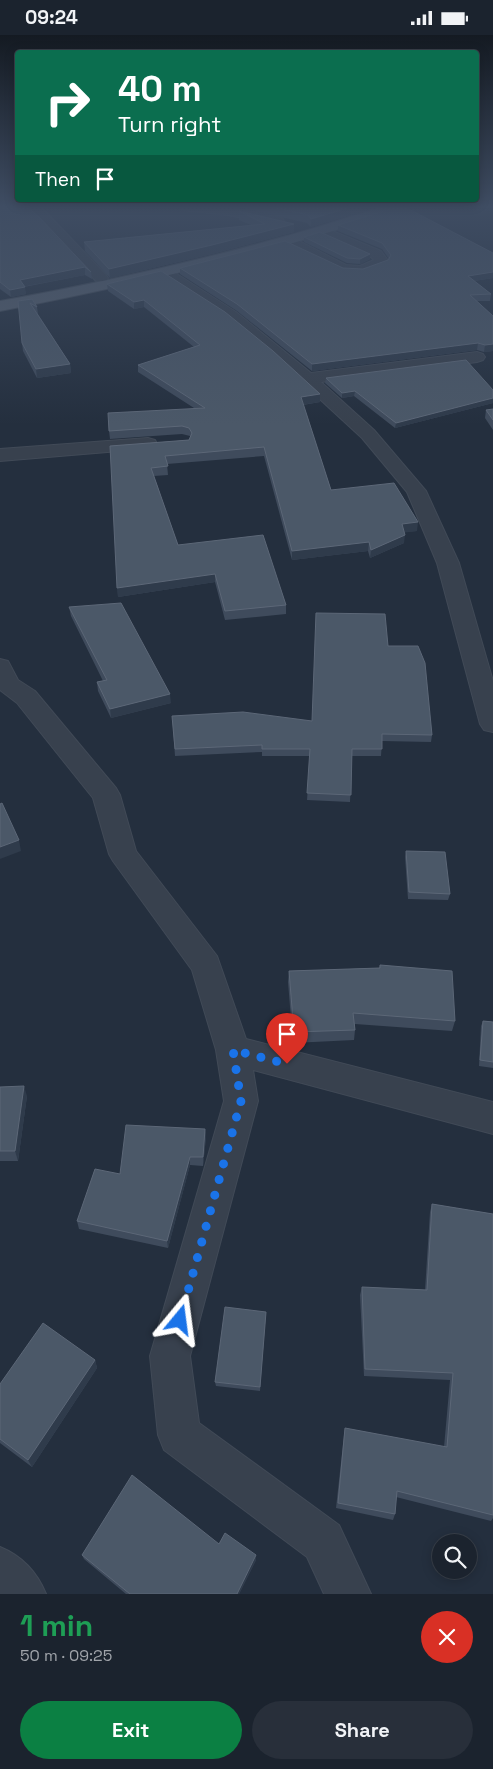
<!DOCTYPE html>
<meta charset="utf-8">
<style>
:root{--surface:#1b232e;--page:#282f3a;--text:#f1f3f6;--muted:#a0a4aa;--line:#39404a;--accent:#0b8043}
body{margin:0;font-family:"Space Grotesk",sans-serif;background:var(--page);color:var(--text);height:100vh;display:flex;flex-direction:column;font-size:19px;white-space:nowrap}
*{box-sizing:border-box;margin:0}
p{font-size:16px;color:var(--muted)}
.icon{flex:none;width:28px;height:28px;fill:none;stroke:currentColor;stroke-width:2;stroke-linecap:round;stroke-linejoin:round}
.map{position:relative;height:1559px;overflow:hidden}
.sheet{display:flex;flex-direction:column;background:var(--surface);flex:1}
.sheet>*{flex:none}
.top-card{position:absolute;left:15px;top:15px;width:464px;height:152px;border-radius:5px;box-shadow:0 2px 12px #0003,0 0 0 1px var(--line);background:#0b6e4f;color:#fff;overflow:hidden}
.buttons{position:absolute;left:432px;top:1499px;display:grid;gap:10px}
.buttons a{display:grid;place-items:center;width:45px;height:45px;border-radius:50%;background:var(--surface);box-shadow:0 2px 12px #0003,0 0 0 1px var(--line);font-size:25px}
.pin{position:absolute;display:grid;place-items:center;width:42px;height:42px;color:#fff;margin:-51px -21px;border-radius:50% 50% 50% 0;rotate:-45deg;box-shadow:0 0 5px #0007}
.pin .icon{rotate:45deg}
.me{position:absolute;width:55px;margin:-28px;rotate:16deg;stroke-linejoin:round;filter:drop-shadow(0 0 4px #0008)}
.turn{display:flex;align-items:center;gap:18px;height:105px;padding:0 20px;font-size:22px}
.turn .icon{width:65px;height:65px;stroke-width:2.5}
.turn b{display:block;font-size:35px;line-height:42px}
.then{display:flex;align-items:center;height:48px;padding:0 20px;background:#0003;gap:10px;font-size:19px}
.round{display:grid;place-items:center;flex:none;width:52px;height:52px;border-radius:26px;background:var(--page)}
.overview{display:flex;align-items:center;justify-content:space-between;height:85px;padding:0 20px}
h1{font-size:30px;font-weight:700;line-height:38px;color:#1e9e55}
.primary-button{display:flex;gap:10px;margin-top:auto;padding:10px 20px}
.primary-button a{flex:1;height:58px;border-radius:30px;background:var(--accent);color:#fff;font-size:20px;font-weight:700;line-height:58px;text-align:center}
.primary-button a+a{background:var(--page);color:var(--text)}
.status{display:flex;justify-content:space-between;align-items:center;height:35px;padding:0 25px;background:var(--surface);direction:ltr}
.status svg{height:14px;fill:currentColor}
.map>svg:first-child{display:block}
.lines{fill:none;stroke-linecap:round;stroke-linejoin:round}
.minor-casing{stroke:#414a57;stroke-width:2}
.major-casing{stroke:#414a57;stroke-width:2}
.minor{fill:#38414e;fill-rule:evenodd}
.major{fill:#56606e;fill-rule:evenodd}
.wall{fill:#3f4b5c}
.shaded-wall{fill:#2f3b4b}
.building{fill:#4b5868;stroke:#5c6777}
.route{stroke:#1a73e8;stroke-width:9;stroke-dasharray:0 16.2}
</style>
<div class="status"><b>09:24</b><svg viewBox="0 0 49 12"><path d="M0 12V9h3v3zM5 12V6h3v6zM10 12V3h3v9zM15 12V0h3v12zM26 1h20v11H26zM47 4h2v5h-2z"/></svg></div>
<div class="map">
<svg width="493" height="1559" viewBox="0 0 493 1559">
<rect width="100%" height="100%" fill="#242f3e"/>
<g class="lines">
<g class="minor-casing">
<g id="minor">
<path d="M26,171H40L106,240L108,243L106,246H96Z"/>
<path d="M177,171L228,172L282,183L284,186L277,190L228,180L183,175Z"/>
<path d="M344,171H359L364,177L358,181L353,180Z"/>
<path d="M320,191L381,216L389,227L387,230L362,239L343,238L281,208L279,205L286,201L291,202L346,230L360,231L374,225L371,222L315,198L313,195Z"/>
<path d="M164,233L169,234L236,277L311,338L477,317L483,319L485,322L483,325L477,327L321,347L374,395L426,456L459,528L493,646V697L484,695L480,689L437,528L407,457L362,403L274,322L226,283L159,240L157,237L159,234Z"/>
<path d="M148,403L155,405L157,409L155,413L0,426V414Z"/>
<path d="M0,624L8,626L18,645L35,656L116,753L120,760L136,816L217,921L246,1004L493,1067V1099L253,1035L258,1066L190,1321L199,1388L339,1490L371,1559H324L307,1522L164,1415L158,1400L150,1321L224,1066L216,1015L192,935L113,826L109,819L93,763L17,668L0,655Z"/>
<path d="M0,1512C22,1521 37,1537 46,1559H0Z"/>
</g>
</g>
<g class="major-casing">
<path id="major" d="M385,171H407L405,174C368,185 331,197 293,208C196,235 99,257 0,276V266C95,249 190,228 283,202C317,193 351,181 385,171Z"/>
</g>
<use href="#minor" class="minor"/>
<use href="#major" class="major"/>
</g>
<g class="wall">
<path d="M0,171L91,237L92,244L85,240L24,252L26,259L11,262L0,254Z"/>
<path d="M234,171H350V180L311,192L307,188Z"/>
<path d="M239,176L294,189V197L212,219L110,243L85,216L84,207L251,190L239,185Z"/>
<path d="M338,190L493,218V243L474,246L491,259L490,266H477L493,281V316L484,317L477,315L312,336L237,276L180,239V233H343L363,234L388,225L389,224L382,214L338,196Z"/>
<path d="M304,202L370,219V224L360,229L347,228L304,207Z"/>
<path d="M161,236L320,359V367L303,370L331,455L417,496L404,497V508L370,523L368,516L292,525L264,421L167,429L168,440L154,441L178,510L286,570V579L225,585L215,547L118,562L110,411L189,405L190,402V401L182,399L110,404L109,396L194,373L138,337V330L194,312L144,272L134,274L108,256L107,249Z"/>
<path d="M32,264L37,272L38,279L70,329L71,338L37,343L23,316L22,308Z"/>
<path d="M326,343L493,355V368L395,393L354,361L342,363L325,348Z"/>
<path d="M493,374V395L485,383L486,375Z"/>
<path d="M69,572L171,668L111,683L98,656L97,647L103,646L71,581Z"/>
<path d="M388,611L432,700L431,707L382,706L381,721H352L350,767L307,765L310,721H262V717L175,721L172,681L312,686Z"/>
<path d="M406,816L450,859L448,865L408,864L405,822Z"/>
<path d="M380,930L455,986L452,996L355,989V995L354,1005L293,1008L288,947L289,936L379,933Z"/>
<path d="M483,986L493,987V1033L479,1031L481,991Z"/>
<path d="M0,1052L27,1061L18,1126H0Z"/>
<path d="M205,1094L206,1102L203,1131L190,1130L168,1213L79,1194L77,1186L120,1139Z"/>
<path d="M432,1169L493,1179V1483L491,1486L396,1462L395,1479L393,1485L336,1473L344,1400L345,1393L444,1412L450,1345L364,1341L360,1260L362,1252L425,1255L430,1177Z"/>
<path d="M266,1277L260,1356L216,1351L215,1347Z"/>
<path d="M95,1325L97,1333L32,1432L0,1408V1349Z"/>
<path d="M219,1509L256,1525L239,1559H126L84,1524L82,1520Z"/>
</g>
<g class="shaded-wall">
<path d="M365,171H378L365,175Z"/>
<path d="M351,172L350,180L311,192V184Z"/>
<path d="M294,189V197L212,219L110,243L109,234Z"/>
<path d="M370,219V224L360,229V224Z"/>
<path d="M85,232V240L21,252L20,245Z"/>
<path d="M493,237V243L467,247L468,241Z"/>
<path d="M25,252L26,259L11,262L10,255Z"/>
<path d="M144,265V272L134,274V267Z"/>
<path d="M478,308L477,315L312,336V329Z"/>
<path d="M493,309V316L484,317L485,310Z"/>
<path d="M70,329L71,338L37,343L36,334Z"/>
<path d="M355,356L354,361L342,363V358Z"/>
<path d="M320,359V367L301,370V362Z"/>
<path d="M493,363V368L395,393L396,388Z"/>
<path d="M418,487L417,496L401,498L402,489Z"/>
<path d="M405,500L404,508L370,523L371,515Z"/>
<path d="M369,507L368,516L292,525V516Z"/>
<path d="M215,539V547L118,562L117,553Z"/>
<path d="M170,659L171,668L111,683L110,674Z"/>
<path d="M19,805L21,816L0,824V812Z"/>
<path d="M24,1051L27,1061L18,1126L15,1116Z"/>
<path d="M205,1094L206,1102L203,1131V1122Z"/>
<path d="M190,1122V1130L168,1213L167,1206Z"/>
<path d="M95,1325L97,1333L32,1432L28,1425Z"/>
<path d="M256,1520V1525L239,1559H237Z"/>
</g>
<g class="building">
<path d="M0,171H26L40,183L91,237L85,232L20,245L25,252L10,255L0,247Z"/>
<path d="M268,171H350L351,172L311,184L308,180Z"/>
<path d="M401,171H403L493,218V237L468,241L491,259L470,260L493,281V309L485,310L478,308L312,329L237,269L180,233L285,206L343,233L363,234L388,225L391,220L382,208L338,190Z"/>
<path d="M239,176L294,189L212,210L109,234L84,207L265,189Z"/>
<path d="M320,197L370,219L360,224L347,223L304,202Z"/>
<path d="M161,236L225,277L273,316L320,359L301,362L331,455L394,448L418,487L402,489L405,500L371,515L369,507L292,516L264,412L165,421L168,431L151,433L178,510L263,500L286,570L225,576L215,539L117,553L110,411L189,405L192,398L189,393L182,391L109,396L108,378L205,373L138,330L200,310L144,265L134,267L107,249Z"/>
<path d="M32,264L37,272L30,268L70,329L36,334L22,308L18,266Z"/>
<path d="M466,325L493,355V363L396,388L355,356L342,358L326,343Z"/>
<path d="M493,374V385L486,375Z"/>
<path d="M121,568L170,659L110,674L97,647L107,645L69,572Z"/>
<path d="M316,578L385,579L388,611H418L425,628L432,700L382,699V714H352L351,760L307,758L310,714H262V710L175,714L172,681L243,677L312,686Z"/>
<path d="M2,768L19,805L0,812V769Z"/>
<path d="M406,816L445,817L450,859L409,857Z"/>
<path d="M380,930L452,936L455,986L353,978L355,995L294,997L289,936L380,933Z"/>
<path d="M483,986L493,987V1027L480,1025Z"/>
<path d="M24,1051L15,1116H0V1052Z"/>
<path d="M126,1090L205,1094L203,1122H190L167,1206L77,1186L95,1134L120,1139Z"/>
<path d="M432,1169L493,1179V1480L397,1456L395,1479L338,1468L345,1393L447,1412L453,1338L365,1334L362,1252L427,1255Z"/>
<path d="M225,1272L266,1277L260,1352L215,1347Z"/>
<path d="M43,1288L95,1325L28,1425L0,1404V1349Z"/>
<path d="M132,1440L219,1509L225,1498L256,1520L237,1559H130L82,1520Z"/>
</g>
<linearGradient id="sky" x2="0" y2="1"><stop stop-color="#141a22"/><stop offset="0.44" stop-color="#3f4d63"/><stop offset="1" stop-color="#3f4d63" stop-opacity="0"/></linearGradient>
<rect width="493" height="390" fill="url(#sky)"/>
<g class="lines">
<path class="route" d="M180,1285L241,1066L233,1015L287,1029"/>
</g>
</svg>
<div class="buttons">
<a><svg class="icon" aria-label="search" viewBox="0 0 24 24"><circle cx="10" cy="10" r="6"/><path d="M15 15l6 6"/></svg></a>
</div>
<div class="pin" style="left:287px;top:1029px;background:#d93025"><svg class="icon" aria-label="arrive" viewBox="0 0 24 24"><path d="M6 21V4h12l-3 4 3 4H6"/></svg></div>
<svg class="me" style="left:180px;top:1285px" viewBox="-20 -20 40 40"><path d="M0-17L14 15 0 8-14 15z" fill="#1a73e8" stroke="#fff" stroke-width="4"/></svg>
<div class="top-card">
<div class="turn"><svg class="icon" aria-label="right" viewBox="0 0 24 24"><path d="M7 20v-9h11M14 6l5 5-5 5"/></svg><div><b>40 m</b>Turn right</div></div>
<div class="then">Then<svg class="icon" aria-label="arrive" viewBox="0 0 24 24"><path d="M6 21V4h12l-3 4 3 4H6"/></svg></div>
</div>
</div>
<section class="sheet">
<div class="overview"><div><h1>1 min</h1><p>50 m · 09:25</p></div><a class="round" style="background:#d93025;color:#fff"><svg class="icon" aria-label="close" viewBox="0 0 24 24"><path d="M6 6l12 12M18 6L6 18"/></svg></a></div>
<div class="primary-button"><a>Exit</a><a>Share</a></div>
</section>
